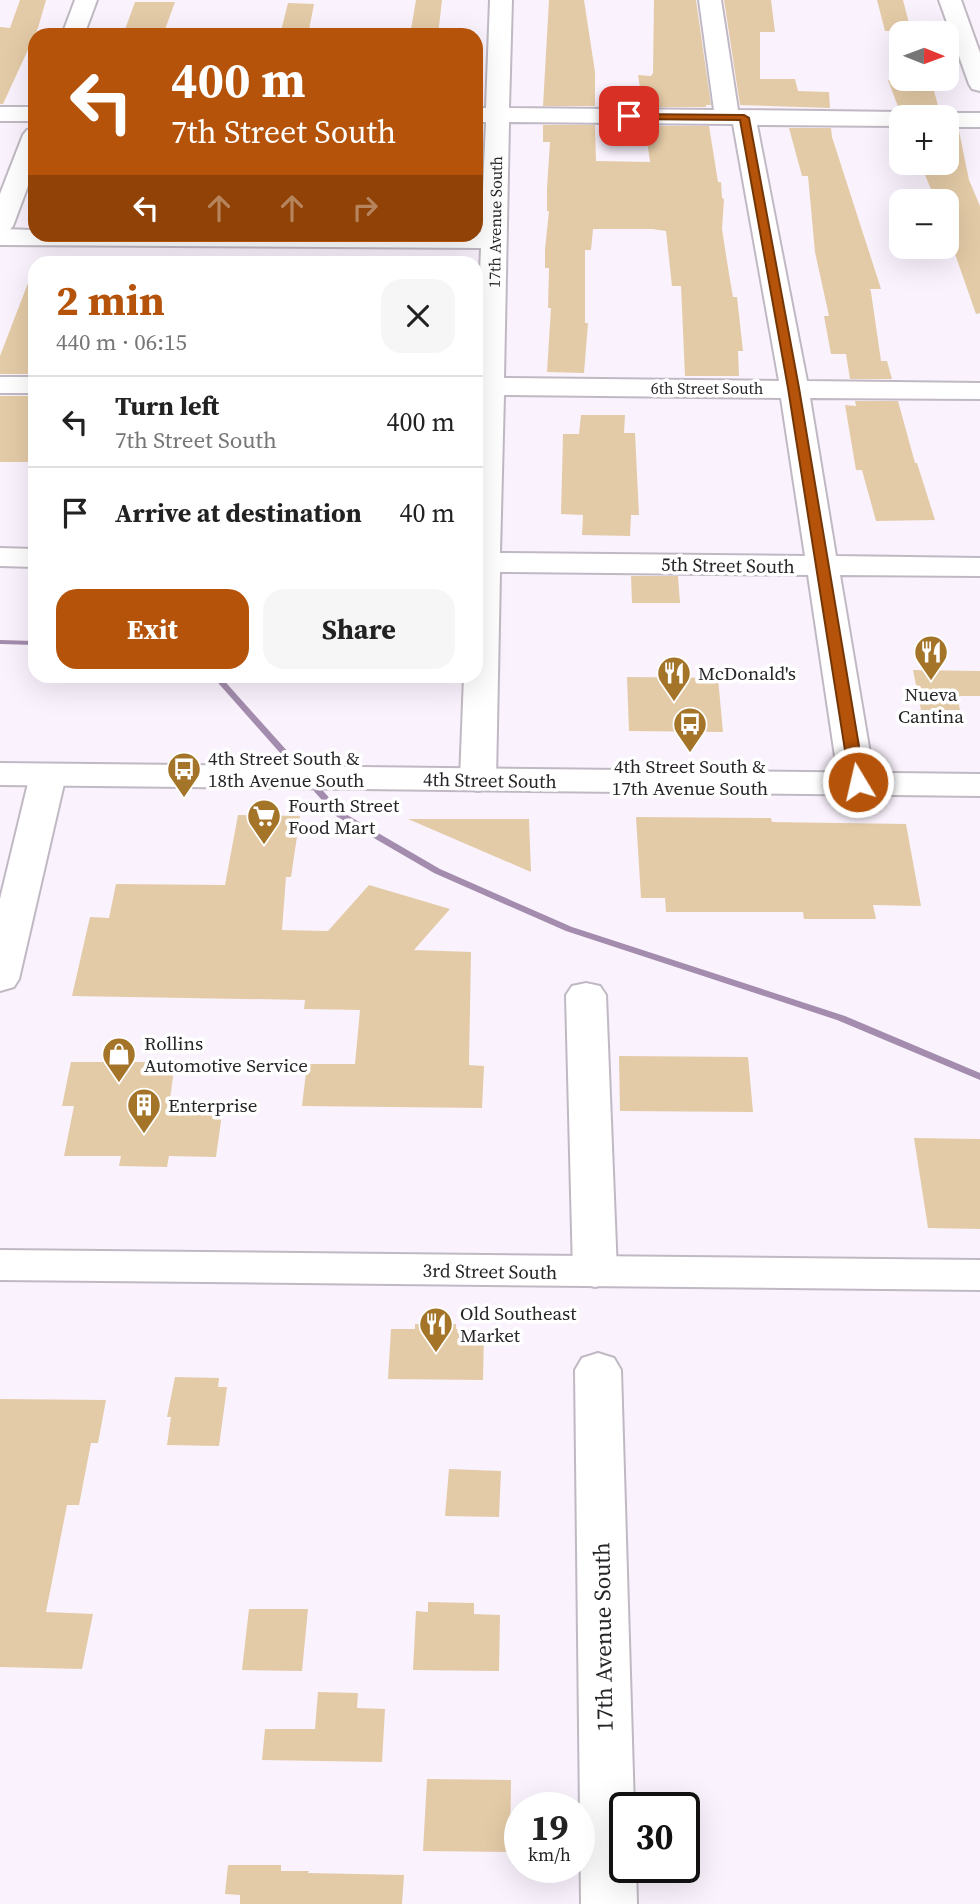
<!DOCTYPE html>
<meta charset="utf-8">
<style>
:root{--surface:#fff;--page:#f6f6f6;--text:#222;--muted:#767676;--line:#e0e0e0;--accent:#b45309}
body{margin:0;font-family:"Source Serif 4",serif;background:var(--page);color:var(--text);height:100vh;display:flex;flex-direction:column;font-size:26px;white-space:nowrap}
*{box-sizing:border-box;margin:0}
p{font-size:23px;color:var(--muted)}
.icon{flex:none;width:38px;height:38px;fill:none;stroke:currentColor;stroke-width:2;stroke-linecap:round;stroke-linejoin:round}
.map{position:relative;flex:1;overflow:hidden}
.drawer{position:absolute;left:28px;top:256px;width:455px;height:427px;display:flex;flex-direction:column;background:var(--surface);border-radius:21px;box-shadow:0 7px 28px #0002}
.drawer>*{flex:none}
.banner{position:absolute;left:28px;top:28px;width:455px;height:214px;border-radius:21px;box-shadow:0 7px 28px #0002;background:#b45309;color:#fff;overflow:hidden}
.needle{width:46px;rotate:91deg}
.fabs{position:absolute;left:889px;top:21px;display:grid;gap:14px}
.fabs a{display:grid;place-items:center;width:70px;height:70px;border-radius:14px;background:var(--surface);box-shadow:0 7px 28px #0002;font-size:35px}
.speed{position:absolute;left:504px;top:1792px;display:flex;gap:14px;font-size:35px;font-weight:700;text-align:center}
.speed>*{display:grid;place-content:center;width:91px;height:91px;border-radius:50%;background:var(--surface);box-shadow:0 7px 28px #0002;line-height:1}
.speed small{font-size:18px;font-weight:400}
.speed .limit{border:4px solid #111;border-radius:10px;background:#fff;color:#111}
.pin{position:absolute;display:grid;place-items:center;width:60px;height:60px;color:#fff;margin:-30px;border-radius:14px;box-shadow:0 4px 10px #0006}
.me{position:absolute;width:77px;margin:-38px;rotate:351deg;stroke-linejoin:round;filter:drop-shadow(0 0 5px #0008)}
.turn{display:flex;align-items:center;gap:24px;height:147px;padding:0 28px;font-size:32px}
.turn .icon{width:91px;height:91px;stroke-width:2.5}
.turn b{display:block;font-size:49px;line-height:60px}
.lanes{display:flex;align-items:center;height:66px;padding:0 28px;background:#0003;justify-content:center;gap:35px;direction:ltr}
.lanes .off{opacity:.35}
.round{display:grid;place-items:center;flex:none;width:74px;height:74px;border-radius:21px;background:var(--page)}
.headline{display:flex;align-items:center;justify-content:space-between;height:119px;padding:0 28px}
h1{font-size:42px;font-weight:700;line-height:52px;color:var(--accent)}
.cta{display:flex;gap:14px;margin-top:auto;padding:14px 28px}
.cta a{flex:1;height:80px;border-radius:21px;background:var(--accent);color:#fff;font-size:28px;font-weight:700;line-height:80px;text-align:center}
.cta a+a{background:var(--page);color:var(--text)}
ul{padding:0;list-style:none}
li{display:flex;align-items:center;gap:21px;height:91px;padding:0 28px;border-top:2px solid var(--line)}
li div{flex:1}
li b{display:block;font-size:26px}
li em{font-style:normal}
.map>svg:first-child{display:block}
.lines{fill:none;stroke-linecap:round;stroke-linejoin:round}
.stream{fill:#a38cad;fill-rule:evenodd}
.building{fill:#e4cba7}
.minor-casing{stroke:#c0b9c3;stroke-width:4}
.tertiary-casing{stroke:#c0b9c3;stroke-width:4}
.secondary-casing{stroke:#c0b9c3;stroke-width:4}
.minor{fill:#fff;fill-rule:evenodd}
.tertiary{fill:#fff;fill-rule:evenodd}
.secondary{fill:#fff;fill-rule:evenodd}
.route{fill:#b45309;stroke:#753606;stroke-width:2}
.labels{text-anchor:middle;stroke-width:7;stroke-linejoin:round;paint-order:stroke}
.far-street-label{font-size:16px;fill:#282529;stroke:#fff}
.street-label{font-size:19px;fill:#282529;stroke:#fff}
.poi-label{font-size:19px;fill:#282529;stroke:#fff;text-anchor:start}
.near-street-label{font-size:23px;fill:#282529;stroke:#fff}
</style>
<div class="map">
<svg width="980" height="1904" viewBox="0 0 980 1904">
<rect width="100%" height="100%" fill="#faf2fd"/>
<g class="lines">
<g class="stream">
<path d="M0,640L35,641V645L0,644Z"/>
<path d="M212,676H220L342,812L440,869L572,927L845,1016L980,1073V1080L837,1020L566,931L434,873L336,816Z"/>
</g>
</g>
<g class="building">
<path d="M20,0H46L38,28L3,104H0V27L10,28Z"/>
<path d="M416,0H442L438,35H410Z"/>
<path d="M549,0H584L595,72V106H543Z"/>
<path d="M654,0H696L711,105H706V107H643L638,75L651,76L653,73Z"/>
<path d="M724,0H771L775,32H760V79H795L798,91L829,92L830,108L740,105Z"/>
<path d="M877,0H903L911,31H885Z"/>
<path d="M135,2H175L163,35H123Z"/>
<path d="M288,3L314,4L308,35H280Z"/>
<path d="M888,80H931L940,113L934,117H913L899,109Z"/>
<path d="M543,125H595L596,161L650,162L645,126H709L718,182H721L722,198L724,199L722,229L729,274L733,297H737L743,351H738L739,376H685L681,286H672L666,231L652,229H593L591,250H585V323H588L584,373L547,372L551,308H548L549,268H545V249L549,211H547V188L550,142H543Z"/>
<path d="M789,128H831L832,137L881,289H870L871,292L881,361H887L892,379H850L846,354H831L824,316H829L815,252L808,176H802Z"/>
<path d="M947,131H959L969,180L980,206V313L976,314L947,231V201H936L920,163H947Z"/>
<path d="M33,270L35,271V374H0V356Z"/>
<rect x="0" y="396" width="35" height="66"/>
<path d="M855,401H898L915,463H917L935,520L876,521L862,470H856L845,405L856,406Z"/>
<path d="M581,415H625L624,433H635L639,515H631L630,536L582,535L583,515L561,514L563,434H579Z"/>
<path d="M631,576H678L680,603H632Z"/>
<path d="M913,670L980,671V696H957L960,710H921Z"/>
<path d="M627,677L718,678L723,732L629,731Z"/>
<path d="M238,815L300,816L291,877H286L282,930L328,931L369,885L450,909L414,950L471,952L469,1065L484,1066L482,1108L302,1106L307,1064H355L360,1010L304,1009L305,1000L72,996L90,917L109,918L116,884L225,885Z"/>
<path d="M636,817L771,818L772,822L906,824L921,906L873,905L876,919H804L803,912H666L665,898H641Z"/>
<path d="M408,819H529L531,872Z"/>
<path d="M619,1056L748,1057L753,1112L620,1111Z"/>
<path d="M71,1062H175L168,1114H222L216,1157L169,1156L167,1167L119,1166L121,1156H64L74,1106H62Z"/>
<path d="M914,1138L980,1139V1229L928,1228Z"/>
<path d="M415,1324H456V1329L484,1330L483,1380L388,1379L391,1329H415Z"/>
<path d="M175,1377L219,1378L218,1387H227L219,1446L167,1445L171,1417H167Z"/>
<path d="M0,1399L106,1400L98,1443H91L79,1505H67L46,1612L93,1614L82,1669L0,1667Z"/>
<path d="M449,1469L501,1471L499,1517L445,1516Z"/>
<path d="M428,1602L474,1603V1614L500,1615L499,1671L413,1670L416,1611L428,1612Z"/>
<path d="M249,1609H308L302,1671L242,1670Z"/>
<path d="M318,1692L358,1693L357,1708L385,1709L382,1762L262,1760L265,1729H315Z"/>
<path d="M427,1779L511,1780L510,1852L423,1851Z"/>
<path d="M228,1865H281V1871H309L308,1873L404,1875L402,1904H240V1895L225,1894Z"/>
</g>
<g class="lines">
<g class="minor-casing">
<g id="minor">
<path d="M490,0H512L509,108L714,110L699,0H721L738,110L901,112L911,117H901V126L757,125L807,381L980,383V399L810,398L836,556L980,558V576L840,575L875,783L870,791L857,794L844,791L839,783L808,575L500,572L496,780L491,788L478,791L465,788L460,780L464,676H476V373L481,248L0,245V229L35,230V234H476V232H481L486,122H476V108H486ZM509,122L733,124L779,381L504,378ZM504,395L781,398L805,556L500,553Z"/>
<path d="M939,0H961L980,53V91L972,89L969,84Z"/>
<path d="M947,113H980V127H947V117H937Z"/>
<rect x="0" y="377" width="35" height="16"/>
<path d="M0,548L35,549V567L0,566Z"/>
<path d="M48,764L60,768L66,775L19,979L14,987L0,991V899L30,775L36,768Z"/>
<path d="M586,983L600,986L606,995L617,1272L611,1283L595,1287L579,1283L573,1272L566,995L572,986Z"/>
<path d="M598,1353L614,1358L621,1370L634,1808H625V1867H636L637,1904H581L575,1370L582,1358Z"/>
</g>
</g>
<g class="tertiary-casing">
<g id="tertiary">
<path d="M75,0H97L84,35H62Z"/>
<rect x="0" y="107" width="35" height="14"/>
<path d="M35,128V167L13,226L9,231L0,234V194L23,135L27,130Z"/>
<path d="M0,1250L980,1260V1290L0,1280Z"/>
</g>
</g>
<g class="secondary-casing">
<path id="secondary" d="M0,763L980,774V796L0,785Z"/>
</g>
<use href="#minor" class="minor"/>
<use href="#tertiary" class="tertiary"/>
<use href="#secondary" class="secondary"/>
</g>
<path class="route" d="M626,114L744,115L749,118L799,388L865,782L863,786L858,787L850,782L788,388L740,120L629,119L626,118Z"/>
<defs>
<g id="restaurant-pin" transform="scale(1.75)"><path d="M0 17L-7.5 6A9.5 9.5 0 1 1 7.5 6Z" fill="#a47528" stroke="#fff"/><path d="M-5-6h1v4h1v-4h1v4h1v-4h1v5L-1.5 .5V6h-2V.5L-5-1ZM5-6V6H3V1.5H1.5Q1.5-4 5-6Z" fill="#fff"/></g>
<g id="bus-pin" transform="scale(1.75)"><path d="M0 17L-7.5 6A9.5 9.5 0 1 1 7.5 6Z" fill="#a47528" stroke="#fff"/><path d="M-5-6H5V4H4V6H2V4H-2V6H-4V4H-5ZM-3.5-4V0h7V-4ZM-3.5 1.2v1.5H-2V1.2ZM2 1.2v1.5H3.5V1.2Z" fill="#fff"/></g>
<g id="supermarket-pin" transform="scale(1.75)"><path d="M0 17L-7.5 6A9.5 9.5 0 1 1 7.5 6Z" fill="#a47528" stroke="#fff"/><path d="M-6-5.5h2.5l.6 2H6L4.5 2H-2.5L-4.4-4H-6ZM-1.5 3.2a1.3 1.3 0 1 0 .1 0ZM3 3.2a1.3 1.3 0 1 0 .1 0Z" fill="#fff"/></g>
<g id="shop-pin" transform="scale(1.75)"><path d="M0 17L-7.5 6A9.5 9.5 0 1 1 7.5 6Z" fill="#a47528" stroke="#fff"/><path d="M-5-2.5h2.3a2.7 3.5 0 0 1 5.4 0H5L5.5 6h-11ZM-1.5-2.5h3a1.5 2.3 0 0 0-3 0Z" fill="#fff"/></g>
<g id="building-pin" transform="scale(1.75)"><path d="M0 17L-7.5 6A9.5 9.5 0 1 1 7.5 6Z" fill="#a47528" stroke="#fff"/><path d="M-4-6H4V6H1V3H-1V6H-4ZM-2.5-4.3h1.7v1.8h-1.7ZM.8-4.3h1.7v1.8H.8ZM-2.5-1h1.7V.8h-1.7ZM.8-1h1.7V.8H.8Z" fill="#fff"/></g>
</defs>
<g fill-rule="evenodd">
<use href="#restaurant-pin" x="931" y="652"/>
<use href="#restaurant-pin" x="674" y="673"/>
<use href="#bus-pin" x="690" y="724"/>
<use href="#bus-pin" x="184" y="769"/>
<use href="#supermarket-pin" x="264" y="816"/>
<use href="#shop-pin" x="119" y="1054"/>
<use href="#building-pin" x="144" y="1105"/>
<use href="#restaurant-pin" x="436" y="1324"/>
</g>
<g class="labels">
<g class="far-street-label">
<text transform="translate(495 222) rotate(-89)" y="6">17th Avenue South</text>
<text x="707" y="394">6th Street South</text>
</g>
<g class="street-label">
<text transform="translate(728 565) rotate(1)" y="7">5th Street South</text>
<text transform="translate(490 780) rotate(1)" y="7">4th Street South</text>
<text transform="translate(490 1271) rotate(1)" y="7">3rd Street South</text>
</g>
<g class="poi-label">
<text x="698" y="680">McDonald's</text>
<text x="931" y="701" text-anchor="middle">Nueva<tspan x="931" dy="22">Cantina</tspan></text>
<text x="208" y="765">4th Street South &amp;<tspan x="208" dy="22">18th Avenue South</tspan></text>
<text x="690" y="773" text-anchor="middle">4th Street South &amp;<tspan x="690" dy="22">17th Avenue South</tspan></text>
<text x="288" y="812">Fourth Street<tspan x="288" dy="22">Food Mart</tspan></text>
<text x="144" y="1050">Rollins<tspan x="144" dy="22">Automotive Service</tspan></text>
<text x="168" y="1112">Enterprise</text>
<text x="460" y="1320">Old Southeast<tspan x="460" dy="22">Market</tspan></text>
</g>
<g class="near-street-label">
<text transform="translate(603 1637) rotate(-91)" y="8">17th Avenue South</text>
</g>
</g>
</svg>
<div class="fabs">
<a><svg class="needle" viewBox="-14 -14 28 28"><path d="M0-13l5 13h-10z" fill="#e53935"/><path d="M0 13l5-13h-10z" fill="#767676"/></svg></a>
<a>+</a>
<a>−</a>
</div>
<div class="speed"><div>19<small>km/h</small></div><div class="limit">30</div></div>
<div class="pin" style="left:629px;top:116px;background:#d93025"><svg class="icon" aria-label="arrive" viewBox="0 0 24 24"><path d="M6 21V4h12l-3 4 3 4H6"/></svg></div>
<svg class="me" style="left:858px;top:782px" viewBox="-20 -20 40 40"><circle r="17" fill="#b45309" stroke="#fff" stroke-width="3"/><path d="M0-11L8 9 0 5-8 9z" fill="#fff"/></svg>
<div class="banner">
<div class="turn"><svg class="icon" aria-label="left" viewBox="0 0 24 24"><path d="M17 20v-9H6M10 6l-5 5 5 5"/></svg><div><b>400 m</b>7th Street South</div></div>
<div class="lanes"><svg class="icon" aria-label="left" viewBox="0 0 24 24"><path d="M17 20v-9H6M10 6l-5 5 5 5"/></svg><svg class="icon off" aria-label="ahead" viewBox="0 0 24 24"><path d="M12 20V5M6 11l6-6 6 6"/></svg><svg class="icon off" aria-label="ahead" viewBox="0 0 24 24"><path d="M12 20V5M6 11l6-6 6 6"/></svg><svg class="icon off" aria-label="right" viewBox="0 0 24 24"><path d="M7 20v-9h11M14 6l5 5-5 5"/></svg></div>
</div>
<section class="drawer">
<div class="headline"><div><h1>2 min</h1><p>440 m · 06:15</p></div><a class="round"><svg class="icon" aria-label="close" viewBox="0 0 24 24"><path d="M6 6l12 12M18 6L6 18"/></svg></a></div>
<ul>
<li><svg class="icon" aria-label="left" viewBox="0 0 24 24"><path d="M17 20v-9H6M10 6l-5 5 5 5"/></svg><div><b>Turn left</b><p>7th Street South</p></div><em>400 m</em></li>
<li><svg class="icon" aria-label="arrive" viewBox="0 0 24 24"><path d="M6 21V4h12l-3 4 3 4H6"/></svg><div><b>Arrive at destination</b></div><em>40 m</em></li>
</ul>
<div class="cta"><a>Exit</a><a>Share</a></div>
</section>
</div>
